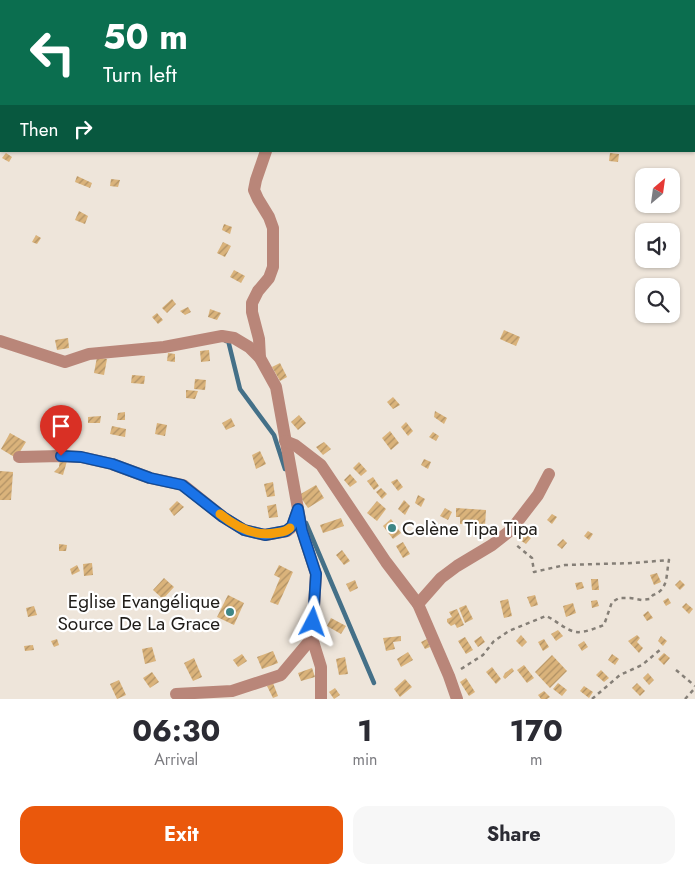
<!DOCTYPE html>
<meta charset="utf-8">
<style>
:root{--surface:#fff;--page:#f7f7f7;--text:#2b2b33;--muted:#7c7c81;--accent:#ea580c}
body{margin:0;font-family:Jost,sans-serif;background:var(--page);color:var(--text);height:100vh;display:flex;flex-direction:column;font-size:19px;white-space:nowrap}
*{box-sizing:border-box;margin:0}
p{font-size:16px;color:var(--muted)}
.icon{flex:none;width:28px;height:28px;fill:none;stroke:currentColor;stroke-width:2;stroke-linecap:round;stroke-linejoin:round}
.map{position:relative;height:699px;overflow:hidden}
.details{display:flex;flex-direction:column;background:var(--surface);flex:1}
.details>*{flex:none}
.hud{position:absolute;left:0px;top:0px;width:695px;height:152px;box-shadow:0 1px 4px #0004;background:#0b6e4f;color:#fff;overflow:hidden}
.needle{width:32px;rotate:29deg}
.fabs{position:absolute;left:635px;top:168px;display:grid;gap:10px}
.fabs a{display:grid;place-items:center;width:45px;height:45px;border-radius:10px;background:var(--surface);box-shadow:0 1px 4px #0004;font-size:25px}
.pin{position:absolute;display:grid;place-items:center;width:42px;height:42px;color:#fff;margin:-51px -21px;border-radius:50% 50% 50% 0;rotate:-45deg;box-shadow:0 0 5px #0007}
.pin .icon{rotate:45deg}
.me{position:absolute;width:55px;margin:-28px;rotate:4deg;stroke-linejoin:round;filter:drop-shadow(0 0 4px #0008)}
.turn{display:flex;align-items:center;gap:18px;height:105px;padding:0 20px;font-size:22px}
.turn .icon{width:65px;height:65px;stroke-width:2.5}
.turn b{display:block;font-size:35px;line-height:42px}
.then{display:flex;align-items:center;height:48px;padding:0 20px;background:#0003;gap:10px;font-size:19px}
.eta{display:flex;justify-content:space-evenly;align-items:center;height:85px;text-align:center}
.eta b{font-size:30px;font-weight:700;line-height:35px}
.action{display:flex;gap:10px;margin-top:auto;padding:10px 20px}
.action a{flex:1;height:58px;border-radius:15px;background:var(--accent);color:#fff;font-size:20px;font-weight:700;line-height:58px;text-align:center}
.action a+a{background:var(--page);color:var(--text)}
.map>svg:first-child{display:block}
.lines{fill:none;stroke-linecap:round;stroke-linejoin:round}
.stream{stroke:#447088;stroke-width:4.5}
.building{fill:url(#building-hatch)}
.path{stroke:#857f77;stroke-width:2.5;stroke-dasharray:4 4;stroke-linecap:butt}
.minor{stroke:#b98679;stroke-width:12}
.route-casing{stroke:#114b97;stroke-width:12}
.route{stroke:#1a73e8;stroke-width:9}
.slow{stroke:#f59e0b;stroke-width:9}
.poi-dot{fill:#3e8686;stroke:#fff;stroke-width:2}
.labels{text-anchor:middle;stroke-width:4.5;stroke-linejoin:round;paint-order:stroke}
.poi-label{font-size:19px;fill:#201d19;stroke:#fff;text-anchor:start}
</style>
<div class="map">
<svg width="695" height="699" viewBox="0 0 695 699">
<defs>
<pattern id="building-hatch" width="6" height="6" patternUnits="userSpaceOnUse" patternTransform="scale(1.25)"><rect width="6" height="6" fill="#dab37b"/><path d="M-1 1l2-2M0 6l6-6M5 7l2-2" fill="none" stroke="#b09164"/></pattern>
</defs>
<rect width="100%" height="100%" fill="#eee5da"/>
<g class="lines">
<g class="stream">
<path d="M226,341L228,340L240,389L274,435L285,469"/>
<path d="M306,523L374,683"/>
</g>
</g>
<g class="building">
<path d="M6,153L12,157L9,162L2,158Z"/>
<path d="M610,153L619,154L618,162L609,161Z"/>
<path d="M77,176L92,183L90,188L75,182Z"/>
<path d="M111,179L120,180L118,187L110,186Z"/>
<path d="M79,211L88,216L85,224L75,220Z"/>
<path d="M224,224L232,227L230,234L222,230Z"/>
<path d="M36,235L41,238L37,244L32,242Z"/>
<path d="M223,242L231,246L225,257L217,253Z"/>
<path d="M234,270L245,276L241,283L230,277Z"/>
<path d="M172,299L176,304L167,313L162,308Z"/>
<path d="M188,307L191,312L185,315L180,311Z"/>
<path d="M210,309L221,313L217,320L208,317Z"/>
<path d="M157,313L163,320L158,324L152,317Z"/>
<path d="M504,330L520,337L516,346L500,339Z"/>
<path d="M68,338L69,348L57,350L55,340Z"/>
<path d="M209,350L210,361L201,362L200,351Z"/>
<path d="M168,353L175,354V362L167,361Z"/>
<path d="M97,357L107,359L104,375L94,373Z"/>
<path d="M280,363L287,377L280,381L272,367Z"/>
<path d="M132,375L145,376L144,384L131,383Z"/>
<path d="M195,379L206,380L205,390L194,389Z"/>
<path d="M186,390L198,391L195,399L186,398Z"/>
<path d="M393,397L400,405L393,409L387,402Z"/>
<path d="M435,411L447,418L444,424L434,417Z"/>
<path d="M125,412V420H117L118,413Z"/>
<path d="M299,415L306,423L298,430L291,422Z"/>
<path d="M101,416L100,423H88V417Z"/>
<path d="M231,418L235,426L226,430L222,423Z"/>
<path d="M406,422L413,431L408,436L401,427Z"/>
<path d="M157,423L167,425L165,436L155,434Z"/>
<path d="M112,426L126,429L125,437L110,434Z"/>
<path d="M390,431L399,443L391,450L382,438Z"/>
<path d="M433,432L439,436L436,441L429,437Z"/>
<path d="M10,433L26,442L16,458L1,449Z"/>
<path d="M324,442L331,449L323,455L316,447Z"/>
<path d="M260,451L266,464L256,469L252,455Z"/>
<path d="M60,459L67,461L63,475L54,472L59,467Z"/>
<path d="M424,459L431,462L428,469L421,465Z"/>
<path d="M359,462L367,471L361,476L353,468Z"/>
<path d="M0,471L13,472L11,500H0Z"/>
<path d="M350,474L357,482L350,487L344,480Z"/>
<path d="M373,477L379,486L374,490L367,481Z"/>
<path d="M397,479L403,487L398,491L391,482Z"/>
<path d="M273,482L275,496L267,497L264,484Z"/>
<path d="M316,485L324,498L308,508L299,495Z"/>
<path d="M381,488L387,494L382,499L376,492Z"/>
<path d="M418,495L425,499L421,507L415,503Z"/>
<path d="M404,500L410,506L405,515L398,509Z"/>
<path d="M177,501L184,507L174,516L169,509Z"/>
<path d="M377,501L386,509L377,521L367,513Z"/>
<path d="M276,504L278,517L269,518L267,506Z"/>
<path d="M445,508L452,512L448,520L440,516Z"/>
<path d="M456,508L486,510L485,526L460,524V517H456Z"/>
<path d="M552,514L557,517L552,524L547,520Z"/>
<path d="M341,518L344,526L323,533L320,525Z"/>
<path d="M391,519L401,533L393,539L383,526Z"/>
<path d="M588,531L593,534L589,540L584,536Z"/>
<path d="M521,534L523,536L525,534L531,538L526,544L517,538Z"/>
<path d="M563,539L567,543L562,549L557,545Z"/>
<path d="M403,542L410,554L403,558L396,546Z"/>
<path d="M59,544L67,545L66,551H59Z"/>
<path d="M342,550L350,561L344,565L336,555Z"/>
<path d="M92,563L93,575L84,576L83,564Z"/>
<path d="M77,565L80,571L72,575L70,569Z"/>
<path d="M279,565L293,572L278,605L270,602L280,578L274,575Z"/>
<path d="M657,573L661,582L654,585L650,575Z"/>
<path d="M164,578L174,587L163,599L153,590Z"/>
<path d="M591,579H598L599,590H592Z"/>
<path d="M355,580L358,588L350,592L346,584Z"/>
<path d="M680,580L685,585L680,590L675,585Z"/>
<path d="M582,582L584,588L577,590L575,583Z"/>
<path d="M228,595L244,603L234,625L217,617Z"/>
<path d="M535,595L538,605L531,607L527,597Z"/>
<path d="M668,598L671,603L666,606L663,601Z"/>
<path d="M508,599L512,616L504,618L500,601Z"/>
<path d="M597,600L599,606L592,608L591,601Z"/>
<path d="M573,603L576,613L566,617L563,606Z"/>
<path d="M686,603L693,609L689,614L682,607Z"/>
<path d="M466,605L473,619L465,623L459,608Z"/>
<path d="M34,606L37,615L28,617L26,608Z"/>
<path d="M457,609L464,625L457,628L455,624L451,626L447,622V619L452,617L449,612Z"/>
<path d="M648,611L653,618L647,621L643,615Z"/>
<path d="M331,618L346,626L341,634L327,626Z"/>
<path d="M91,622L93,629L85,631L83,624Z"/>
<path d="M558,630L563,636L556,641L551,634Z"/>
<path d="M521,635L527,642L522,647L516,641Z"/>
<path d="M637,635L640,638L637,642L643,648L639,653L628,641Z"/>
<path d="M401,636V641L393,642L395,649L386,651L383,638Z"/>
<path d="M481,636L485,642L478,647L474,641Z"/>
<path d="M661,636L667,641L663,646L658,641Z"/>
<path d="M465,637L473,650L466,654L458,641Z"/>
<path d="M57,639L59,645L54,647L51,641Z"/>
<path d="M427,639L430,647L425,649L421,642Z"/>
<path d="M544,639L549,647L543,651L538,642Z"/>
<path d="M584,641L588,647L582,651L578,645Z"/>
<path d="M33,645L34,650L25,651L24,646Z"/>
<path d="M152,647L156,661L145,664L142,649Z"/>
<path d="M273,651L278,663L262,669L257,657Z"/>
<path d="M408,652L413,660L401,667L397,659Z"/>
<path d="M664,653L670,658L664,665L658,659Z"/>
<path d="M242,654L247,661L238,667L233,660Z"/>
<path d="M612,654L619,659L615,665L608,660Z"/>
<path d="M552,655L567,671L550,688L535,672Z"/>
<path d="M345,657L348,674L339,675L336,659Z"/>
<path d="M194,658L202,677L193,681L184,663Z"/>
<path d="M524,665L534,678L527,683L517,670Z"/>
<path d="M492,667L501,679L496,684L486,672Z"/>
<path d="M312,668L315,677L301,681L298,673Z"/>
<path d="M512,668L514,671L505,679L503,677L505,673Z"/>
<path d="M601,670L609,678L604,682L596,675Z"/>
<path d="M152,672L159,682L150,688L143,678Z"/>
<path d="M648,673L654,680L649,685L643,678Z"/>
<path d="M466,678L475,692L469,696L460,682Z"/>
<path d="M405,679L412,687L400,697L394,689Z"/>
<path d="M119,680L126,695L117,699L110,684Z"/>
<path d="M273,683L278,696L273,698L267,686Z"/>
<path d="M558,683L567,690L562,696L553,689Z"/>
<path d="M637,683L645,691L640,696L632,688Z"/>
<path d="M584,686L593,692L589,698L580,691Z"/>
<path d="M335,688L340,695L334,699L329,692Z"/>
<path d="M544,691L550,697L547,699H541L538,695Z"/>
</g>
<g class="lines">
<g class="path">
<path d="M620,1L621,0"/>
<path d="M461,669L483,655L494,641L509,631L546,616C556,620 565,630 576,632C584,633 596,628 604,625L612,602L619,598H630L642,600L650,599L653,595C669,590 666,573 669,560L633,563L565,565L534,572L532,558L515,544"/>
<path d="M676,670L695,686"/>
<path d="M592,699L620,675L642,665L661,649"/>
<path d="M685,699L695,688"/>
</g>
<g class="minor">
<path d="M0,341L65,362L89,354L164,347L222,336L234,338L249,347L260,358L276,387L302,531L316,574L312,638L281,675L232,691L176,694"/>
<path d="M260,358L259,339L252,312V303L258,291L269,278L273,267V228L269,217L258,199L254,190L256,180L266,151"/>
<path d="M285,441L295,445L321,465L386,562L418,604L449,676L457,699"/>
<path d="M19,457L61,456L81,457L112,464L150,478L183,485L223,517L244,530L265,535L287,531L292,527L297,512"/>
<path d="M418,604L441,578L457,566L492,545L511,530L538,495L549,474"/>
<path d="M312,638L321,667V699"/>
</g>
</g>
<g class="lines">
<g class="route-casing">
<path id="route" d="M61,456L81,457L112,464L150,478L182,485L223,517L244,530L265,535L286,531L292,526L298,509L302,531L316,574L313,622"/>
</g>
<use href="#route" class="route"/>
<path class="slow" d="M220,514C236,527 254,537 275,533C281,532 286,532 290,528"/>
</g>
<g class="poi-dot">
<circle cx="392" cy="528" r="5"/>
<circle cx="230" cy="612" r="5"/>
</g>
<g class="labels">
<g class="poi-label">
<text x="402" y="535">Celène Tipa Tipa</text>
<text x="220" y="608" text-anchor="end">Eglise Evangélique<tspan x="220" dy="22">Source De La Grace</tspan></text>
</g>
</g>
</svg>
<div class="fabs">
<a><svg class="needle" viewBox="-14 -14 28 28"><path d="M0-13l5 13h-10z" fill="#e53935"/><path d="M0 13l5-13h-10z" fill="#7c7c81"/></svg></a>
<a><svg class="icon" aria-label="sound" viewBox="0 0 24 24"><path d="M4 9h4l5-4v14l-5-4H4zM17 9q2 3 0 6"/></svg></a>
<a><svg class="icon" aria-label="search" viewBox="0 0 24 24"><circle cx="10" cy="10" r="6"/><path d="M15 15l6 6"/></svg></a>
</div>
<div class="pin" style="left:61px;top:456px;background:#d93025"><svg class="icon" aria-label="arrive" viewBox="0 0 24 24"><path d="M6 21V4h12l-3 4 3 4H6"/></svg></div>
<svg class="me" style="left:313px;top:622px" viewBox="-20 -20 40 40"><path d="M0-17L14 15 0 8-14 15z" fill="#1a73e8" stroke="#fff" stroke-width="4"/></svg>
<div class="hud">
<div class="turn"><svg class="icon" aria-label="left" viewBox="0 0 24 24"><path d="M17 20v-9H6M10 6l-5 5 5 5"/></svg><div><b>50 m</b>Turn left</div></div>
<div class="then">Then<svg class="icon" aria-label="right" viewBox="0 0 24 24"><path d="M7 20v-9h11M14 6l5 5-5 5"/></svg></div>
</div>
</div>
<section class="details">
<div class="eta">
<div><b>06:30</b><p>Arrival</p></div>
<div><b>1</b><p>min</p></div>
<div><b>170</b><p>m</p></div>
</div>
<div class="action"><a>Exit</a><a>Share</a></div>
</section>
